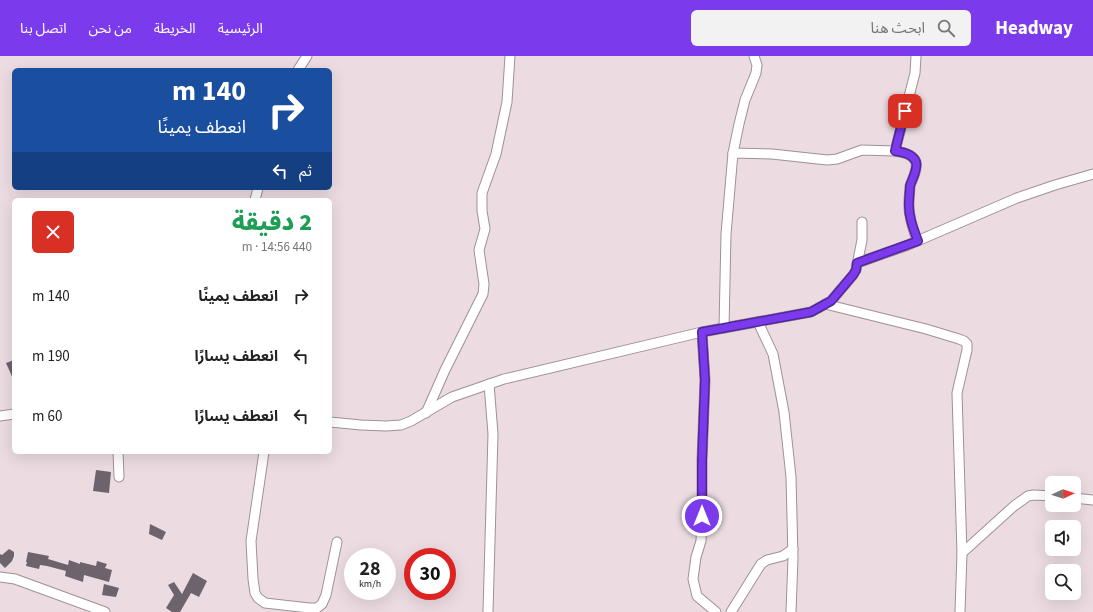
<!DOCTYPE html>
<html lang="ar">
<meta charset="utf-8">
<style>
:root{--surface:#fff;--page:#f2f2f2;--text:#222;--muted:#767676;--accent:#7c3aed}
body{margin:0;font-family:"Source Sans 3","Noto Sans Arabic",sans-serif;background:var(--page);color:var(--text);direction:rtl;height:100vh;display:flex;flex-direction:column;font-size:15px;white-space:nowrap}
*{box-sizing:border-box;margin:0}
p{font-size:13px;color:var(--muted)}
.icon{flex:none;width:22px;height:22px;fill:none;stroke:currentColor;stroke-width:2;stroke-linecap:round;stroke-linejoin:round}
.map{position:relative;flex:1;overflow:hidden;direction:ltr}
.sheet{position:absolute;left:12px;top:142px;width:320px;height:256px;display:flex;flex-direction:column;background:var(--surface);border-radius:6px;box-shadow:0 4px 16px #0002;direction:rtl}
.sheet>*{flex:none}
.hud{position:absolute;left:12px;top:12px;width:320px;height:122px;border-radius:6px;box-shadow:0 4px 16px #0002;direction:rtl;background:#1a4fa0;color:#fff;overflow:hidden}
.needle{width:26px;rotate:87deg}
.buttons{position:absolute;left:1045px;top:420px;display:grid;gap:8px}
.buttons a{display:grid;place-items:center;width:36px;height:36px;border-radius:6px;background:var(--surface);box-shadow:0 4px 16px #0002;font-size:20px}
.speed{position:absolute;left:344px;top:492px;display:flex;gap:8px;font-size:20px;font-weight:700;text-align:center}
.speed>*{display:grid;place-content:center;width:52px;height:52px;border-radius:50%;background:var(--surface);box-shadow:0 4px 16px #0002;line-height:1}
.speed small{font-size:10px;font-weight:400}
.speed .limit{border:6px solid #d22;background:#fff;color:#111}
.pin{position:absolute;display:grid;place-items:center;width:34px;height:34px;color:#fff;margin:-17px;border-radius:8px;box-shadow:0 2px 6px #0006}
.me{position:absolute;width:44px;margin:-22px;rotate:0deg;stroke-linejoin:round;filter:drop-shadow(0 0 3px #0008)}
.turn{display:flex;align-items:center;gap:14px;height:84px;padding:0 20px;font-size:18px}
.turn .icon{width:52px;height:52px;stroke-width:2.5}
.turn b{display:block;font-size:28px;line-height:34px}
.then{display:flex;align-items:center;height:38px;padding:0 20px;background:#0003;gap:8px;font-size:15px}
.round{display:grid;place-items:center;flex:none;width:42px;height:42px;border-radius:6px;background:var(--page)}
.head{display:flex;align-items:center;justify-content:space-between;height:68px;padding:0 20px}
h1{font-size:24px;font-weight:800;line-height:30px;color:#1e9e55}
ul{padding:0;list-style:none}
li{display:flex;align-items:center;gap:12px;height:60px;padding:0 20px}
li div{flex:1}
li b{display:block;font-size:15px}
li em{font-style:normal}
header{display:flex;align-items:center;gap:24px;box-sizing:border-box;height:56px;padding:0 20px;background:var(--accent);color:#fff}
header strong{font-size:19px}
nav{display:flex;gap:22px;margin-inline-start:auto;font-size:14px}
.search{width:280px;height:36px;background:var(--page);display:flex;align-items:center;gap:10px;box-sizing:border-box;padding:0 14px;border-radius:6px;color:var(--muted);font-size:15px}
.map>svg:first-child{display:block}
.building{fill:#6c636d}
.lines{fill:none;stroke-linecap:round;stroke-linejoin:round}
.street-casing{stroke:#9f9096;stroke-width:11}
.street{stroke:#fff;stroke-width:9}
.route-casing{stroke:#51269a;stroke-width:10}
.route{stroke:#7c3aed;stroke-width:7}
</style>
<header>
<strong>Headway</strong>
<div class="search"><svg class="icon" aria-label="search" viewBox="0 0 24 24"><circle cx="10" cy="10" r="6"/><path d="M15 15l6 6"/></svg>ابحث هنا</div>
<nav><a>الرئيسية</a><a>الخريطة</a><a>من نحن</a><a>اتصل بنا</a></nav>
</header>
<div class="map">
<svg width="1093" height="556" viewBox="0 0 1093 556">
<rect width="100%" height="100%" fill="#ecdce2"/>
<g class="building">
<path d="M14,304V325L6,307Z"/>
<path d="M96,414L111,416L109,437L93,435Z"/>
<path d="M150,468L166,476L162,484L149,478Z"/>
<path d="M9,493L14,496V500L12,505L5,512L0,507V498L2,499Z"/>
<path d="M28,496L49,500L48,503L68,509L69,504L80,508V506L96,510L97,505L107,508L105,512L112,514L109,526L84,519L83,526L65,520L66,515L47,510L40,509L39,513L26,510L27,506H26Z"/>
<path d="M193,517L207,525L199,541L191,537L180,556H172L166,552L174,539L168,529L174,526L182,538Z"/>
<path d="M104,528L119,532L116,541L102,539Z"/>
</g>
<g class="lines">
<g class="street-casing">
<g id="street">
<path d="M298,14L307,0"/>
<path d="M895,95C903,96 913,98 916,106C918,114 912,123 910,130C910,135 909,140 909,145C908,159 913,172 917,185"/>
<path d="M733,97L739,68L745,44L756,17L757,9L754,0"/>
<path d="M255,144L258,132"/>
<path d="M857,207L908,189L1017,142L1055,129L1093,118"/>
<path d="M825,248L926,273L959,283L964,285L967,288V294L957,337L962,497L960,556"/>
<path d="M758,266L773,298L784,356L791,421L793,502L791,556"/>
<path d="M724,272L726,178L733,97L772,98L827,104L837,103L862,94L895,95L915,17L916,0"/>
<path d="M702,276L705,324L702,404V460L701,485L696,501L693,523L697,540L716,556"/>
<path d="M426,357L445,314L483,238L484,228L479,194L485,173L482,155V137L496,98L507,46L510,0"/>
<path d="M0,360L14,358"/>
<path d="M330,366L361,369L386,370L401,369L411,365L452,341L504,323L702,276L811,256L831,245L853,219L856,214L862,184V166"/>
<path d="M118,396L119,421"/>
<path d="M264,396L251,485L253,523L255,537L258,542L265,547L309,552H317L322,548L326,539L337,486"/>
<path d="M1074,442L1093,444"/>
<path d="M962,497L1014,450L1028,440L1034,439L1052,440"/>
<path d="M0,521L15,523L105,556"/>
<path d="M488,556L493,378L489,328"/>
<path d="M731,556L761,508L767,504L783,500L793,493"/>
</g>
</g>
<use href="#street" class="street"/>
</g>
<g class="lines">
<g class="route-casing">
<path id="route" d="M702,460V404L705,324L702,276L811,256L831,245L853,219L856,214L857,207L918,185C913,172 908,159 909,146C909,141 910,135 910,130C912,123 918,114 916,106C913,98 903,96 895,95L905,55"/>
</g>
<use href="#route" class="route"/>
</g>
</svg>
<div class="buttons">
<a><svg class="needle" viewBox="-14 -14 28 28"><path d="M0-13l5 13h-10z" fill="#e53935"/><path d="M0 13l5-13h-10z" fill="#767676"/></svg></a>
<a><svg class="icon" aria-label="sound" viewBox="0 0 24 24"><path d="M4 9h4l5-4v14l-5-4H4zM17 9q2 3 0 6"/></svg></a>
<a><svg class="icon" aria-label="search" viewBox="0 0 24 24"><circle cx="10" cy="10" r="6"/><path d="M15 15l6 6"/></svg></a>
</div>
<div class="speed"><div>28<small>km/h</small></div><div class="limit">30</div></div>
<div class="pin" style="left:905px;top:55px;background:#d93025"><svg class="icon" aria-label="arrive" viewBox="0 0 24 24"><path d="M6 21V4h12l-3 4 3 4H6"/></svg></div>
<svg class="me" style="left:702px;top:460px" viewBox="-20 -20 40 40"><circle r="17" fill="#7c3aed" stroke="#fff" stroke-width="3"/><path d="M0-11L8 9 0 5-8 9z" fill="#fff"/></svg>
<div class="hud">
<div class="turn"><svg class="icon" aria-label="right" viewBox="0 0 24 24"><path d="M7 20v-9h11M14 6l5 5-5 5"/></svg><div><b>140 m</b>انعطف يمينًا</div></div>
<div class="then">ثم<svg class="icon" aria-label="left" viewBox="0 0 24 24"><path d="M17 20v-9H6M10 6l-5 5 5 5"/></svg></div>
</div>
<section class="sheet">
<div class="head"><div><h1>2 دقيقة</h1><p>440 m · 14:56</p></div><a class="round" style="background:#d93025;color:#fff"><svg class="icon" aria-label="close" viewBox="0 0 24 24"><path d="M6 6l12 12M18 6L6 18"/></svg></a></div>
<ul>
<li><svg class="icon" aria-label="right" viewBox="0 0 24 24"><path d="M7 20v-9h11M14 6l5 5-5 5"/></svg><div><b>انعطف يمينًا</b></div><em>140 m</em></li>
<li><svg class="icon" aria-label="left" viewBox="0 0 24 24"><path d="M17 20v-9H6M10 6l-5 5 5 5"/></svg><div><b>انعطف يسارًا</b></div><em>190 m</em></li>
<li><svg class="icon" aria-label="left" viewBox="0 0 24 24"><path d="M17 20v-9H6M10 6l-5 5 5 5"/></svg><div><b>انعطف يسارًا</b></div><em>60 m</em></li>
</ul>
</section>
</div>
